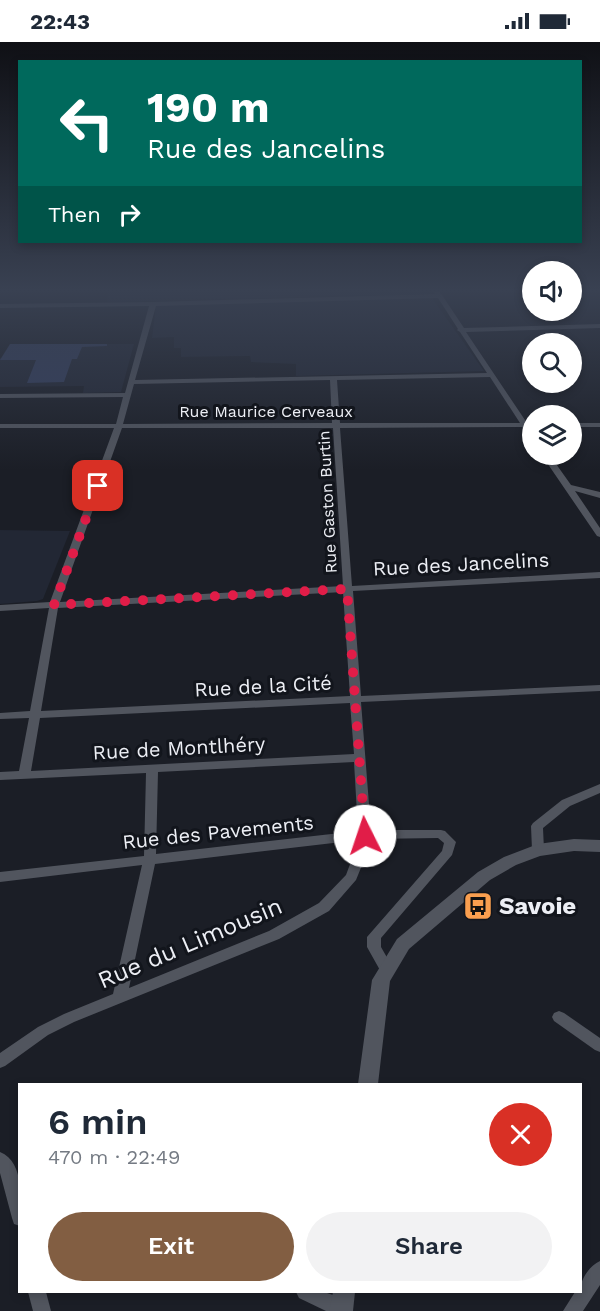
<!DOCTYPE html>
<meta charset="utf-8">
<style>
:root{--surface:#fff;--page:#f2f2f3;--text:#1f2937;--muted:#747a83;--accent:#825e42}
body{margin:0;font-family:"Work Sans",sans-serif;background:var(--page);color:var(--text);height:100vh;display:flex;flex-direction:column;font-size:22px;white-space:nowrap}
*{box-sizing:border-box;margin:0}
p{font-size:20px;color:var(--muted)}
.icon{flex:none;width:33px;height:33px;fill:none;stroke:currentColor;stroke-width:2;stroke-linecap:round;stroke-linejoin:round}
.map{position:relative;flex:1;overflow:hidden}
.drawer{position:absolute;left:18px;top:1041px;width:564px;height:210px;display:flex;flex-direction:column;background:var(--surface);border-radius:0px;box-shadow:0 3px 9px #0003}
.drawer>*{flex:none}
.hud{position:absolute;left:18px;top:18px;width:564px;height:183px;border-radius:0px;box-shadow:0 3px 9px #0003;background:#00695c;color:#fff;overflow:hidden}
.controls{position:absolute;left:522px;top:219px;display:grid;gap:12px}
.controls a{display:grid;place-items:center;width:60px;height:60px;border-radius:50%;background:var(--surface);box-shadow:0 3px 9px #0003;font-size:30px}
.pin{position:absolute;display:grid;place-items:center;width:51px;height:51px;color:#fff;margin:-26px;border-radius:12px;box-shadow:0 3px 9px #0006}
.me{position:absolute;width:66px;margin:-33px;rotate:356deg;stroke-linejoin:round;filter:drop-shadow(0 0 4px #0008)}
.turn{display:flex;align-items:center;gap:21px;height:126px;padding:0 30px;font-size:27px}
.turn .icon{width:78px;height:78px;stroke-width:2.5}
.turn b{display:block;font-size:42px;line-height:51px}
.then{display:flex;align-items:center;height:57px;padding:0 30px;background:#0003;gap:12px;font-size:22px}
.round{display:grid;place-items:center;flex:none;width:63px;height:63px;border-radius:32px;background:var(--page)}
.overview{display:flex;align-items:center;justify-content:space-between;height:102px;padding:0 30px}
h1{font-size:36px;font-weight:600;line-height:45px}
.cta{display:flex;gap:12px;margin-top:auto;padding:12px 30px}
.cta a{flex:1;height:69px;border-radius:36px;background:var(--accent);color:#fff;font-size:24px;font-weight:600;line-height:69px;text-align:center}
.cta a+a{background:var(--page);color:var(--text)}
.status{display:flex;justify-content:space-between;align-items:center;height:42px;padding:0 30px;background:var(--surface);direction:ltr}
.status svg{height:16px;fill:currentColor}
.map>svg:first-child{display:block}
.built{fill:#222734}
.green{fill:#343f5f}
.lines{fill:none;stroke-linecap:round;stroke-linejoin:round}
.minor{fill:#51555e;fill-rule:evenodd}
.tertiary{fill:#51555e;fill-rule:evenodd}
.route{stroke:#e11d48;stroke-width:10;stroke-dasharray:0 18}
.labels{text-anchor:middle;stroke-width:6;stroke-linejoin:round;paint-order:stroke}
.far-street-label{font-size:16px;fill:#edeff5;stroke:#12151c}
.street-label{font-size:20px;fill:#edeff5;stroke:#12151c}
.near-poi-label{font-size:24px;font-weight:bold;fill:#edeff5;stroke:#12151c;text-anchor:start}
.near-street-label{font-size:24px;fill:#edeff5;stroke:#12151c}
</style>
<div class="status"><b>22:43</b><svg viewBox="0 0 49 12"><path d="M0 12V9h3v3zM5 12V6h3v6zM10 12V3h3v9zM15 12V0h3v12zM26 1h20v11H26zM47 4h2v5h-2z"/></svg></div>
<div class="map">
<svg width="600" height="1269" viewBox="0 0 600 1269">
<rect width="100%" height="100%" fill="#1b1e26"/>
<g class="built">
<path d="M108,250H428L429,252L107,260Z"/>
<path d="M432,256L484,329L296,334V322L251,320L250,314L181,315V306H174V295L152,296L156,263Z"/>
<path d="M10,302H134L121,350L83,351L84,344L0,345V316L4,315Z"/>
<path d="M0,488L70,489L43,557L37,559L0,562Z"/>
</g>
<path class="green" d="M10,302H107V304L82,305L77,317H72L64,340L27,341L36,318H0Z"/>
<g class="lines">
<g class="minor">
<path d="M434,250H440L464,286L600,282V286L466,290L527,381H532V385H530L532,389V396H529L522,385L340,386L352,544L600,530V536L353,549L361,654L600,643V649L361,660L371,788H441L445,789L456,800L452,813L381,896V905L393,926L391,930L386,932L381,930L367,905V895L442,809L444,801L438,796L371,797V801L356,838L329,869L279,897L74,980L48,993L5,1024L0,1026V1011L38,985L64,972L113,952L142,823L0,840V830L144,814L146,731L0,738V730L19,729L29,676L0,677V671L30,669L49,566L0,569V563L50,560L114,386H0V382H116L123,355L0,356V352L125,351L149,264L0,266V262L153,260L436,252ZM438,256L458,287L457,288L460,290L487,331L135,338L156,264ZM490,335L520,381H340L337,338ZM330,338L332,381L123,382L134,342ZM122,386H333L343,544L60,560ZM343,550L350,654L41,669L58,566ZM350,661L354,712L31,729L40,676ZM354,720L358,789L156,812L158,730ZM359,798L346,833L319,861L269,889L129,946L155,822Z"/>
<rect x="572" y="381" width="28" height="4"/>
<path d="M541,412H549L571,443L600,450V456L575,449L600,486V495L597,494Z"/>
<path d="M600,742V751L570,764L543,786L544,808L542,811L538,813L534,811L532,808L531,784L533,781L562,758Z"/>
<path d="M559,969L564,971L600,996V1010L595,1008L554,979L552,975L554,971Z"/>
<path d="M0,1110C26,1120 20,1162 20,1184L14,1182L12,1176L0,1131Z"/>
<path d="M600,1219V1243L583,1269H563L575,1250H580C580,1238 589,1224 600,1219Z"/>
<path d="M28,1250H46L51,1269H33Z"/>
<path d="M296,1250H324L348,1258L351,1264L349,1269H326L299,1256Z"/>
</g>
<g class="tertiary">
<path d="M574,797L600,798V810L574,809L540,814L516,823L490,838L409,907L390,939L378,1042H358L372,938L397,897L478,830L504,815L538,802Z"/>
<path d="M333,1250H355L353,1269H329Z"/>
</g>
</g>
<linearGradient id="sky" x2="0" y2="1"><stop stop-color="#0f1015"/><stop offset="0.58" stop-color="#394152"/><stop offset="1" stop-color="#394152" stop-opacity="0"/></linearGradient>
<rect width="600" height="428" fill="url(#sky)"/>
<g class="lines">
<path class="route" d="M98,444L54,563L347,547L365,794"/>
</g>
<defs>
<g id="bus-square" transform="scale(1.5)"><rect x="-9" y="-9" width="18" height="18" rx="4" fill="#fa9f4f" stroke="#12151c"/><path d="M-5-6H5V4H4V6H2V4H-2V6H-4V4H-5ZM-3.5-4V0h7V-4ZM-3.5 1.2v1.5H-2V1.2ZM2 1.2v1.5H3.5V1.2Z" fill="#111"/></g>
</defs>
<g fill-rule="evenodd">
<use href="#bus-square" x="478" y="864"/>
</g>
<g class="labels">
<g class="far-street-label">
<text x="266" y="375">Rue Maurice Cerveaux</text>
<text transform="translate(327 460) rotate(-93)" y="6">Rue Gaston Burtin</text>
</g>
<g class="street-label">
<text transform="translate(461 522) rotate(-3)" y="7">Rue des Jancelins</text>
<text transform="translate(263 644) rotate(-3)" y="7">Rue de la Cité</text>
<text transform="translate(179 706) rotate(-3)" y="7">Rue de Montlhéry</text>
<text transform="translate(218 790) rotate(-6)" y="7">Rue des Pavements</text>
</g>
<g class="near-poi-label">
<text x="499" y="872">Savoie</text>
</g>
<g class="near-street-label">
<text transform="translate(190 901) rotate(-23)" y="8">Rue du Limousin</text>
</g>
</g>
</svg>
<div class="controls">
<a><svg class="icon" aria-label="sound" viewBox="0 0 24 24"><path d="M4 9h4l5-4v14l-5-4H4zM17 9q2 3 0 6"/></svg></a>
<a><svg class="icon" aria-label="search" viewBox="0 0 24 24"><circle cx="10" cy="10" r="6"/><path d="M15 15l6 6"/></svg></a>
<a><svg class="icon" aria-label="layers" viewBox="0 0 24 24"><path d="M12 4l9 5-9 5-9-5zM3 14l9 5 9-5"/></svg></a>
</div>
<div class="pin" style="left:98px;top:444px;background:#d93025"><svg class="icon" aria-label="arrive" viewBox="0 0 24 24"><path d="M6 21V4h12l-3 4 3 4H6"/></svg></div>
<svg class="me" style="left:365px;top:794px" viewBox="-20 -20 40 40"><circle r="19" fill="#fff"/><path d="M0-13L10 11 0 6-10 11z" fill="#e11d48"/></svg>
<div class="hud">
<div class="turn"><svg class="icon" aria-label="left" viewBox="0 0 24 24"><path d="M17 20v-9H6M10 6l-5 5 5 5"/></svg><div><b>190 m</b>Rue des Jancelins</div></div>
<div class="then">Then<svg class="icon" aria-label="right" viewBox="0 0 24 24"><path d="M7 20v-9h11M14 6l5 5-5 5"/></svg></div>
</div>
<section class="drawer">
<div class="overview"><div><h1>6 min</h1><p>470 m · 22:49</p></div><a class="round" style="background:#d93025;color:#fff"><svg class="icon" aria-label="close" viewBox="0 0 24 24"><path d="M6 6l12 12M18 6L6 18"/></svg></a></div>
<div class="cta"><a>Exit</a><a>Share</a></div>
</section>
</div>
